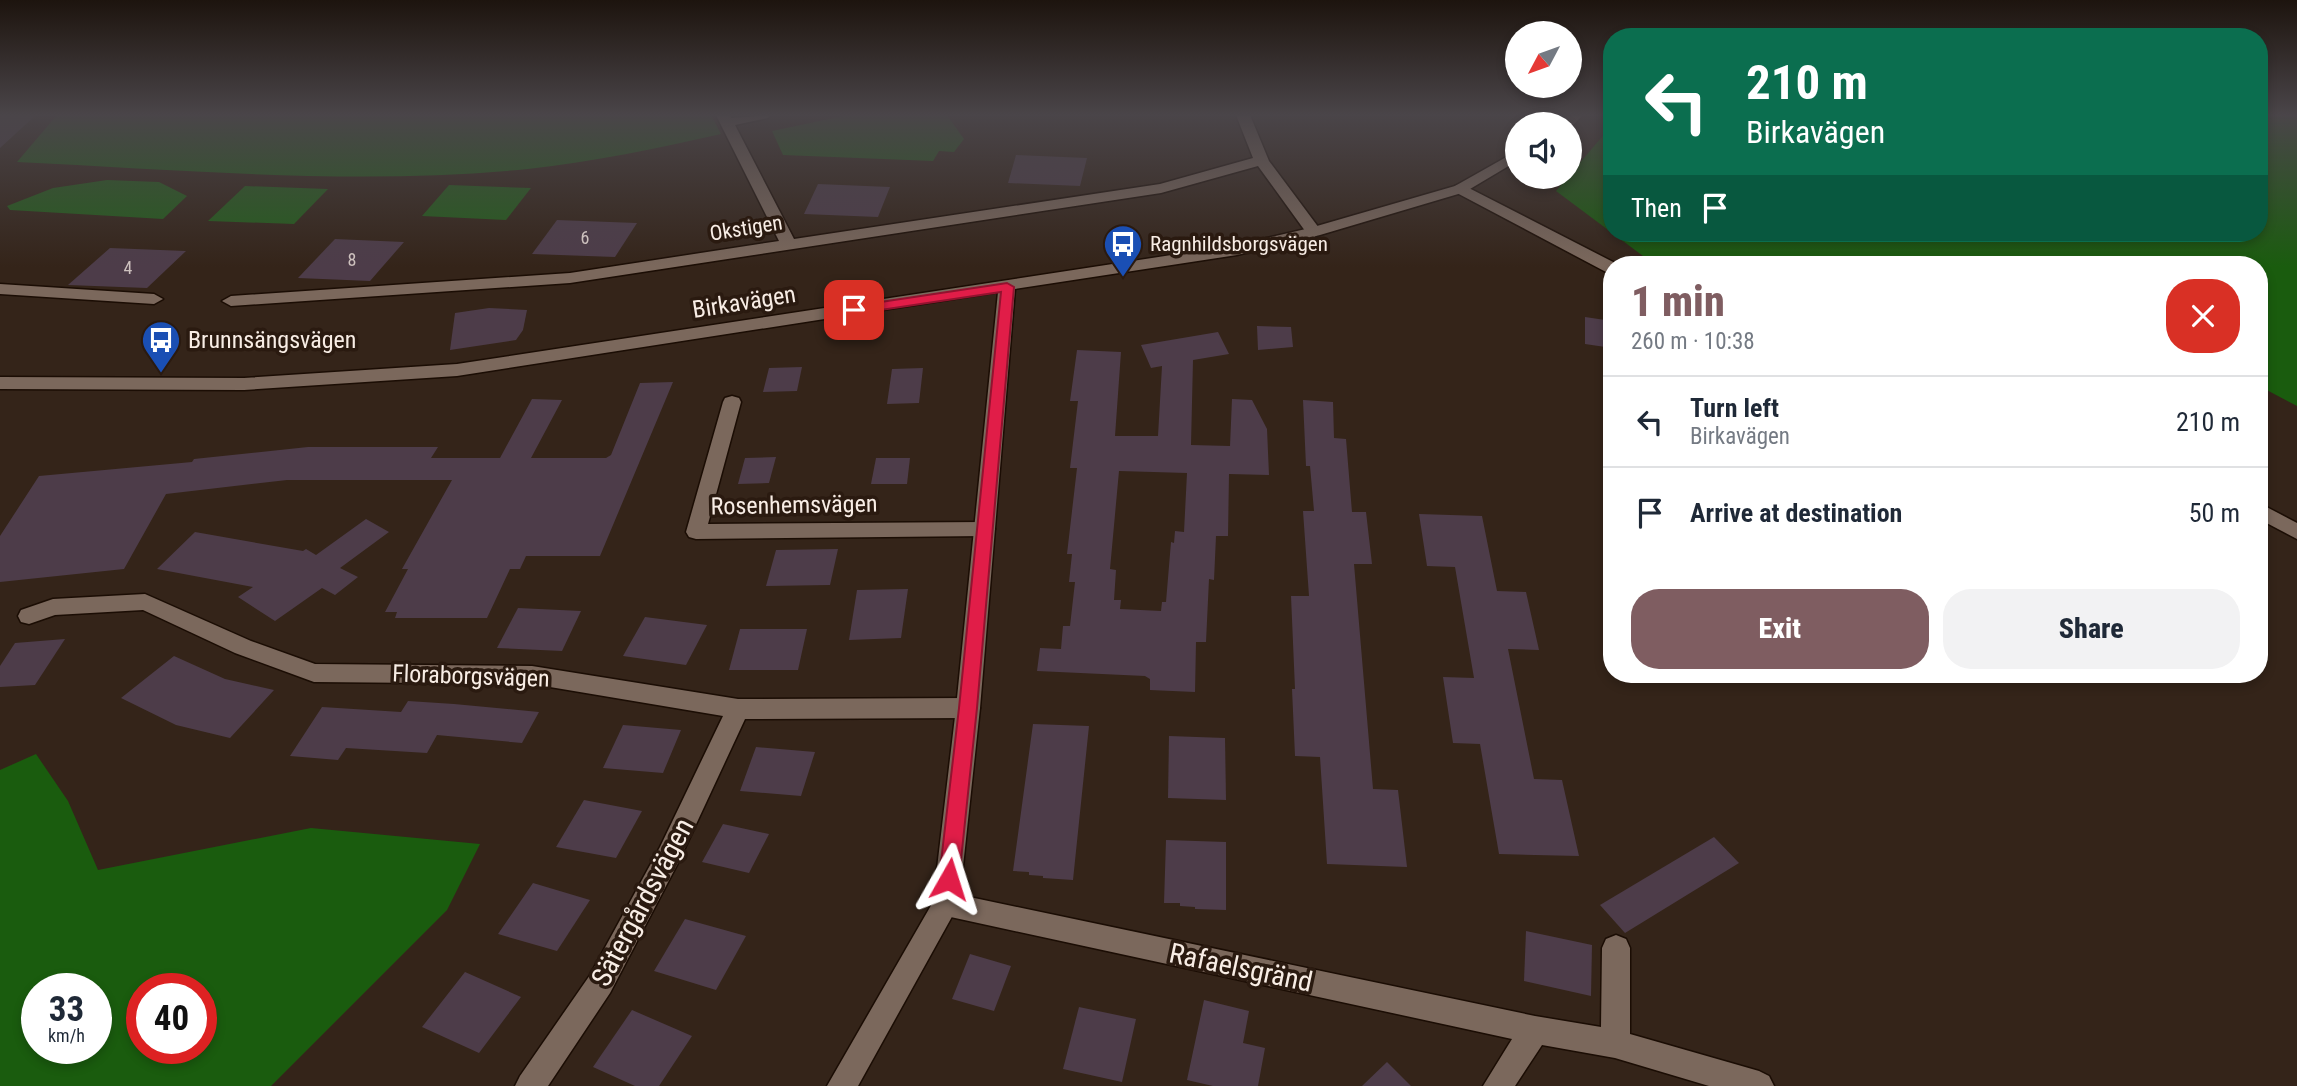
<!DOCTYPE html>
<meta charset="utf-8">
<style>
:root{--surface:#fff;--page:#f2f2f3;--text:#1f2937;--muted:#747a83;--line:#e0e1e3;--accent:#7f5d61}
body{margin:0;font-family:"Roboto Condensed",sans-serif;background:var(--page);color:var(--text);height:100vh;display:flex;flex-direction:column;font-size:26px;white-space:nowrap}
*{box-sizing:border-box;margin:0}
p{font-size:23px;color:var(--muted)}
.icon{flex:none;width:38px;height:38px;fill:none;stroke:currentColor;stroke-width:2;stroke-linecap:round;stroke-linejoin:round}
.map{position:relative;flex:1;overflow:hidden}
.panel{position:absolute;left:1603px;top:256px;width:665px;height:427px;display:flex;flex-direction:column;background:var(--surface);border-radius:28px;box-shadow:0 4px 10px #0003}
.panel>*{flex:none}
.banner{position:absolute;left:1603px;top:28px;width:665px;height:214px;border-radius:28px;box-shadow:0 4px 10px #0003;background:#0b6e4f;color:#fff;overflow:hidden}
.needle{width:46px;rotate:229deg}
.controls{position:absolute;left:1505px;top:21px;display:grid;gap:14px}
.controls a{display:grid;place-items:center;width:77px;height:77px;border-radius:50%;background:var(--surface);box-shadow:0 4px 10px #0003;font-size:35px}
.speed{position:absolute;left:21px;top:973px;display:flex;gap:14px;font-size:35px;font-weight:700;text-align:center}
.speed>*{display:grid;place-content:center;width:91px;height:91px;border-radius:50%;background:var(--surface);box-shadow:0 4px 10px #0003;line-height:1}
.speed small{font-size:18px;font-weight:400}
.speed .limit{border:10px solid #d22;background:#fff;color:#111}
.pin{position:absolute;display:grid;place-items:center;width:60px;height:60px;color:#fff;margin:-30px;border-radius:14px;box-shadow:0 4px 10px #0006}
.me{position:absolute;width:77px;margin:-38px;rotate:6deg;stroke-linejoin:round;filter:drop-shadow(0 0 5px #0008)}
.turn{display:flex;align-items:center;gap:24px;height:147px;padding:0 28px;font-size:32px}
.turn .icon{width:91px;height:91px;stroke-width:2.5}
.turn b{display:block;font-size:49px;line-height:60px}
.then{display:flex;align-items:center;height:66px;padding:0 28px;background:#0003;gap:14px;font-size:26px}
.round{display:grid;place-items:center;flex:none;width:74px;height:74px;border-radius:28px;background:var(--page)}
.headline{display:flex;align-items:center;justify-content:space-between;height:119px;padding:0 28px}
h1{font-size:42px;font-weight:800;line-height:52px;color:var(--accent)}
.action{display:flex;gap:14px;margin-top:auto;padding:14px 28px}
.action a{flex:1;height:80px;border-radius:28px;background:var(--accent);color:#fff;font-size:28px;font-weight:800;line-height:80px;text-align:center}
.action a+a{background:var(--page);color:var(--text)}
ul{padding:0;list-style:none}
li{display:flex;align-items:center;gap:21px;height:91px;padding:0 28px;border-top:2px solid var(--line)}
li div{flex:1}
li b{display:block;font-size:26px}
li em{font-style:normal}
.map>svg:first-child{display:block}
.green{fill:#235e1a}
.forest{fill:#1a5c0e;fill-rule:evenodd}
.building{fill:#4d3c49;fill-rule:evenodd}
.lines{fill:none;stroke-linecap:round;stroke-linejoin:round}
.street-casing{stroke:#1b0d04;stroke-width:3}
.secondary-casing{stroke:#1b0d04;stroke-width:3}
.street{fill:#7b685c;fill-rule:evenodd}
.secondary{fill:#7b685c;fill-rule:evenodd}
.route{fill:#e11d48;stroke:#92132f;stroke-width:2}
.labels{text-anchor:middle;stroke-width:7;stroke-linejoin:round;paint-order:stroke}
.far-number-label{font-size:18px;fill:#cdc1be}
.far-street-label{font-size:21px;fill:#f8ede5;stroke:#2a1a10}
.far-poi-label{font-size:21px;fill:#f8ede5;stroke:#2a1a10;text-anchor:start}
.street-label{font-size:24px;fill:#f8ede5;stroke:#2a1a10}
.poi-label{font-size:24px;fill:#f8ede5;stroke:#2a1a10;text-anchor:start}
.near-street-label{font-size:28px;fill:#f8ede5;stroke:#2a1a10}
</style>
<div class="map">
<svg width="2297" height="1086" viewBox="0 0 2297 1086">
<rect width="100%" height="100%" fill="#342419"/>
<g class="green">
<path d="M57,115H711L721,134C658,148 593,162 528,169C358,186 187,170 17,162Z"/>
<path d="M848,115H947L964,139L954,152L939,151L933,161L783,155L772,131Z"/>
<path d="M107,180L159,182L187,196L163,219L10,210L7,206L53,188Z"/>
<path d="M449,185L531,188L506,220L422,216Z"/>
<path d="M245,186L328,189L294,224L208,221Z"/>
</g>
<g class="forest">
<path d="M2259,115H2297V406L2259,386V264H1690L1643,256L1556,191L1612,125V233H2259Z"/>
<path d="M36,754L68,801L98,870L311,828L480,844L447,910L271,1086H0V770ZM37,989H96V1048H37ZM142,989H201V1048H142Z"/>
</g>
<g class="building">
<path d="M0,115H36L0,148Z"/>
<path d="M1016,155L1087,158L1080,186L1008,183Z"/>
<path d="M818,184L890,187L878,217L804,214Z"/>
<path d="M557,220L637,223L615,257L532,254Z"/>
<path d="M335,239L404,242L370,281L298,278Z"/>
<path d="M110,248L186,251L147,288L68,285Z"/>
<path d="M489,308L527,310L523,330L516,340L450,350L455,313Z"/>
<path d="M1585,317L1612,321V348L1585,344Z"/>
<path d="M1257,326L1291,327L1293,347L1258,350Z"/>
<path d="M1218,332L1229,354L1193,360L1191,445L1230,446L1232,399L1252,400L1267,429L1269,475L1229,474L1228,536H1216L1214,580L1209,579L1206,642H1196L1195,692L1150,690V679L1145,676L1037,671L1040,648L1061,649L1063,626H1070L1075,582H1069L1072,554H1067L1077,468H1070L1078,401H1070L1077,350L1121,352L1115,436H1158L1162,366L1151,368L1141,345ZM1119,471L1187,473L1184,532L1175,531L1174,543L1171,542L1166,602H1162L1161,611L1120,609L1121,600H1114L1116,570L1110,569Z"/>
<path d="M802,367L797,391L763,392L769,368Z"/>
<path d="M923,368L919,403L887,404L892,369Z"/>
<path d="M673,382L600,556H526L520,569H510L487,618H395L397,612H385L408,569H402L452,480H287L166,494L124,569L0,582V536L39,476L192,462L194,459L308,447H438L431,458H500L532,399L562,400L531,458H606L611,455L640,383Z"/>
<path d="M1303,400L1333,402L1334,438L1346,439L1352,512H1366L1372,564H1354L1373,789L1398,790L1407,867L1327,864L1320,757L1295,756L1292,689H1295L1291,596H1309L1303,511H1314L1310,466H1306Z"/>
<path d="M776,457L769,483L738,484L745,458Z"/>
<path d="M876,458H910L907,484H871Z"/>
<path d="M1419,514L1482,516L1497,591L1526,592L1539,650L1508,649L1534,779L1562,780L1579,856L1499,854L1480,744L1453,743L1443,677L1474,678L1455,567L1427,566Z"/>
<path d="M366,519L389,532L340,568L358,577L335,595L322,588L275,621L238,597L253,587L157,569L195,532L303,551L306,549L316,555Z"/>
<path d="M838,549L830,585L766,586L776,550Z"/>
<path d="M908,589L901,638L849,640L857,590Z"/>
<path d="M518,608L581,611L562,651L497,648Z"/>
<path d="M645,617L707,625L686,665L623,656Z"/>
<path d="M740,629H807L798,670H729Z"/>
<path d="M65,639L35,685L0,687V666L15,643Z"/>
<path d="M174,656L225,679L274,690L230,738L176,725L121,698Z"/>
<path d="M408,701L454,704L539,712L522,743L437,735L427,753L346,748L338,760L290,756L322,707L401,712Z"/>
<path d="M1033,724L1089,726L1073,880L1043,878V876L1029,875V872L1013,871Z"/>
<path d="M623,725L681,730L663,773L603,768Z"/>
<path d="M1169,736L1225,738L1226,800L1168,798Z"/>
<path d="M756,747L815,752L801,796L740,791Z"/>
<path d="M584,800L642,811L616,858L556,847Z"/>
<path d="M723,824L769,834L749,873L702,862Z"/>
<path d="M1714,837L1739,863L1625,933L1600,905Z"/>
<path d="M1166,840L1226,842V910L1195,909V907L1180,906V903H1164Z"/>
<path d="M533,883L590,900L557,951L498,934Z"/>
<path d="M685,919L746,936L716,990L654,971Z"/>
<path d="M1526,931L1592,945L1591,996L1524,981Z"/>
<path d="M970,954L1011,966L994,1011L952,999Z"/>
<path d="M465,972L521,997L479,1053L422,1027Z"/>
<path d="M1204,1000L1249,1011L1243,1043L1265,1048L1258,1086H1213L1187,1080Z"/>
<path d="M1079,1007L1136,1019L1122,1082L1063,1069Z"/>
<path d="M632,1010L692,1036L659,1086H635L593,1067Z"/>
<path d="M1387,1062L1411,1086H1362Z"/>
</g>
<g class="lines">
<g class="street-casing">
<g id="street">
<path d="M716,115H730L731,118L770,115L768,118L735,125L794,239L1160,184L1253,158L1236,115H1250L1269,161L1322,232L1314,237L1308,235L1258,166L1161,193L570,283L231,306L222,301L231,296L570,273L779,241Z"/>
<path d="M1460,184L1465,186L1617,264H1612V273L1606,272L1455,192L1452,189L1455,186Z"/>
<path d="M0,284L154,294L163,299L154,304L0,294Z"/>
<path d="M732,396L739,398L741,402L708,524L985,522L992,524L995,529L992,534L985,536L696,539L689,537L686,532L723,402L725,398Z"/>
<path d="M2259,503L2297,523V539L2259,519Z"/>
<path d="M145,594L251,641L315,664L532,666L738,699L968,698L976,701L980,708L976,715L968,718L745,719L678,863L610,993L548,1086H515L520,1076L590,975L660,847L723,716L532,684L314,682L235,653L143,610L55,615L29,624L21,622L18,616L21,610L53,599Z"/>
<path d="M946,892L1535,1016L1601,1027L1602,948L1606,939L1616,935L1626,939L1630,948V1034L1759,1071L1769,1076L1774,1086H1709L1615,1058L1542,1045L1515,1086H1483L1512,1039L946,916L937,913L933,904L937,895Z"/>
</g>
</g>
<g class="secondary-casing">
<g id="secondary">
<path d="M1568,115H1583L1570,128V124H1560Z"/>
<path d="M1517,151V161L1465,192L1320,235L1237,255L1015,289L980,708L959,904L858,1086H827L933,902L956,708L998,292L457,376L244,390L0,389V377L244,378L457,364L1237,245L1310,228L1455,186Z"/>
</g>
</g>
<use href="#street" class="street"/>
<use href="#secondary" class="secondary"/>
</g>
<linearGradient id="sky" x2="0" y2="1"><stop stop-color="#1d140e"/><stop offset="0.43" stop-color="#4a4549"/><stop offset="1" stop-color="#4a4549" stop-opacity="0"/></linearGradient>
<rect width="2297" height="267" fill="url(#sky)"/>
<path class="route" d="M1007,283L1014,287L977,708L959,879L956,886L949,888L942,886L939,879L959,708L1001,292L854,314L847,310L854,306Z"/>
<defs>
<g id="bus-pin" transform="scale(2.0125)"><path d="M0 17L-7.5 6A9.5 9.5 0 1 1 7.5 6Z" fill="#1a4fb4" stroke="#2a1a10"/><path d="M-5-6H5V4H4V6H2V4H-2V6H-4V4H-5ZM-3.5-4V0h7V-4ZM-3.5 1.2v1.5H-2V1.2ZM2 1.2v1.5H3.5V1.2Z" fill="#fff"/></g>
</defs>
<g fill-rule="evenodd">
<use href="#bus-pin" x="1123" y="244"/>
<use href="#bus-pin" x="161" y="340"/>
</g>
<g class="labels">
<g class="far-number-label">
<text x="585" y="244">6</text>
<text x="352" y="266">8</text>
<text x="128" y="274">4</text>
</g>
<g class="far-street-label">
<text transform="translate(746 228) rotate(-9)" y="7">Okstigen</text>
</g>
<g class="far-poi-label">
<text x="1150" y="251">Ragnhildsborgsvägen</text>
</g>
<g class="street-label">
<text transform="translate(744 302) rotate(-9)" y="8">Birkavägen</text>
<text transform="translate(794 505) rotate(-1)" y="8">Rosenhemsvägen</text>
<text transform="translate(471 676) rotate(2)" y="8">Floraborgsvägen</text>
</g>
<g class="poi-label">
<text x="188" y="348">Brunnsängsvägen</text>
</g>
<g class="near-street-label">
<text transform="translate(642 902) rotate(-62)" y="10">Sätergårdsvägen</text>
<text transform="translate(1241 967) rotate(12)" y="10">Rafaelsgränd</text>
</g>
</g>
</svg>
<div class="controls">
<a><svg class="needle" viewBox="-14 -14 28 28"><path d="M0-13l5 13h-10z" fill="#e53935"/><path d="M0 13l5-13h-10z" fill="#747a83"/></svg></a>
<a><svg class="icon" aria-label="sound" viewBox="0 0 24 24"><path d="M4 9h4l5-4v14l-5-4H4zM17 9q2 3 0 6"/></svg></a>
</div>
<div class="speed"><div>33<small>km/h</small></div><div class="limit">40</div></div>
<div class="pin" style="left:854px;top:310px;background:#d93025"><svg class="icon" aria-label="arrive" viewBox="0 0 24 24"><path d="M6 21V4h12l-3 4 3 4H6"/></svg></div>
<svg class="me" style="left:949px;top:879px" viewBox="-20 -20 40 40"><path d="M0-17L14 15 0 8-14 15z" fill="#e11d48" stroke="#fff" stroke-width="4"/></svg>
<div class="banner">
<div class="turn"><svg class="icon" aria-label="left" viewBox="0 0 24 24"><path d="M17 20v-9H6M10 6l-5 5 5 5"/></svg><div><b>210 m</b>Birkavägen</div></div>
<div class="then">Then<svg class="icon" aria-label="arrive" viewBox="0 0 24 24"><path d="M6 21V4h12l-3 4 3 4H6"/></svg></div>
</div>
<section class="panel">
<div class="headline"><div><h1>1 min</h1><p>260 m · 10:38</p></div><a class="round" style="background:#d93025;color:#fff"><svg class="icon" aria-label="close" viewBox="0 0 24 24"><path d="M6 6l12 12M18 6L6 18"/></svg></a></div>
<ul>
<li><svg class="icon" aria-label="left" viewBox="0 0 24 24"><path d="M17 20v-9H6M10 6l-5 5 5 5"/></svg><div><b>Turn left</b><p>Birkavägen</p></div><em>210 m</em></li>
<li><svg class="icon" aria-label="arrive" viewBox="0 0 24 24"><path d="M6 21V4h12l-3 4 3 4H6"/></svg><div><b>Arrive at destination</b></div><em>50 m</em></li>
</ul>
<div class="action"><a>Exit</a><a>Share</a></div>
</section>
</div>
